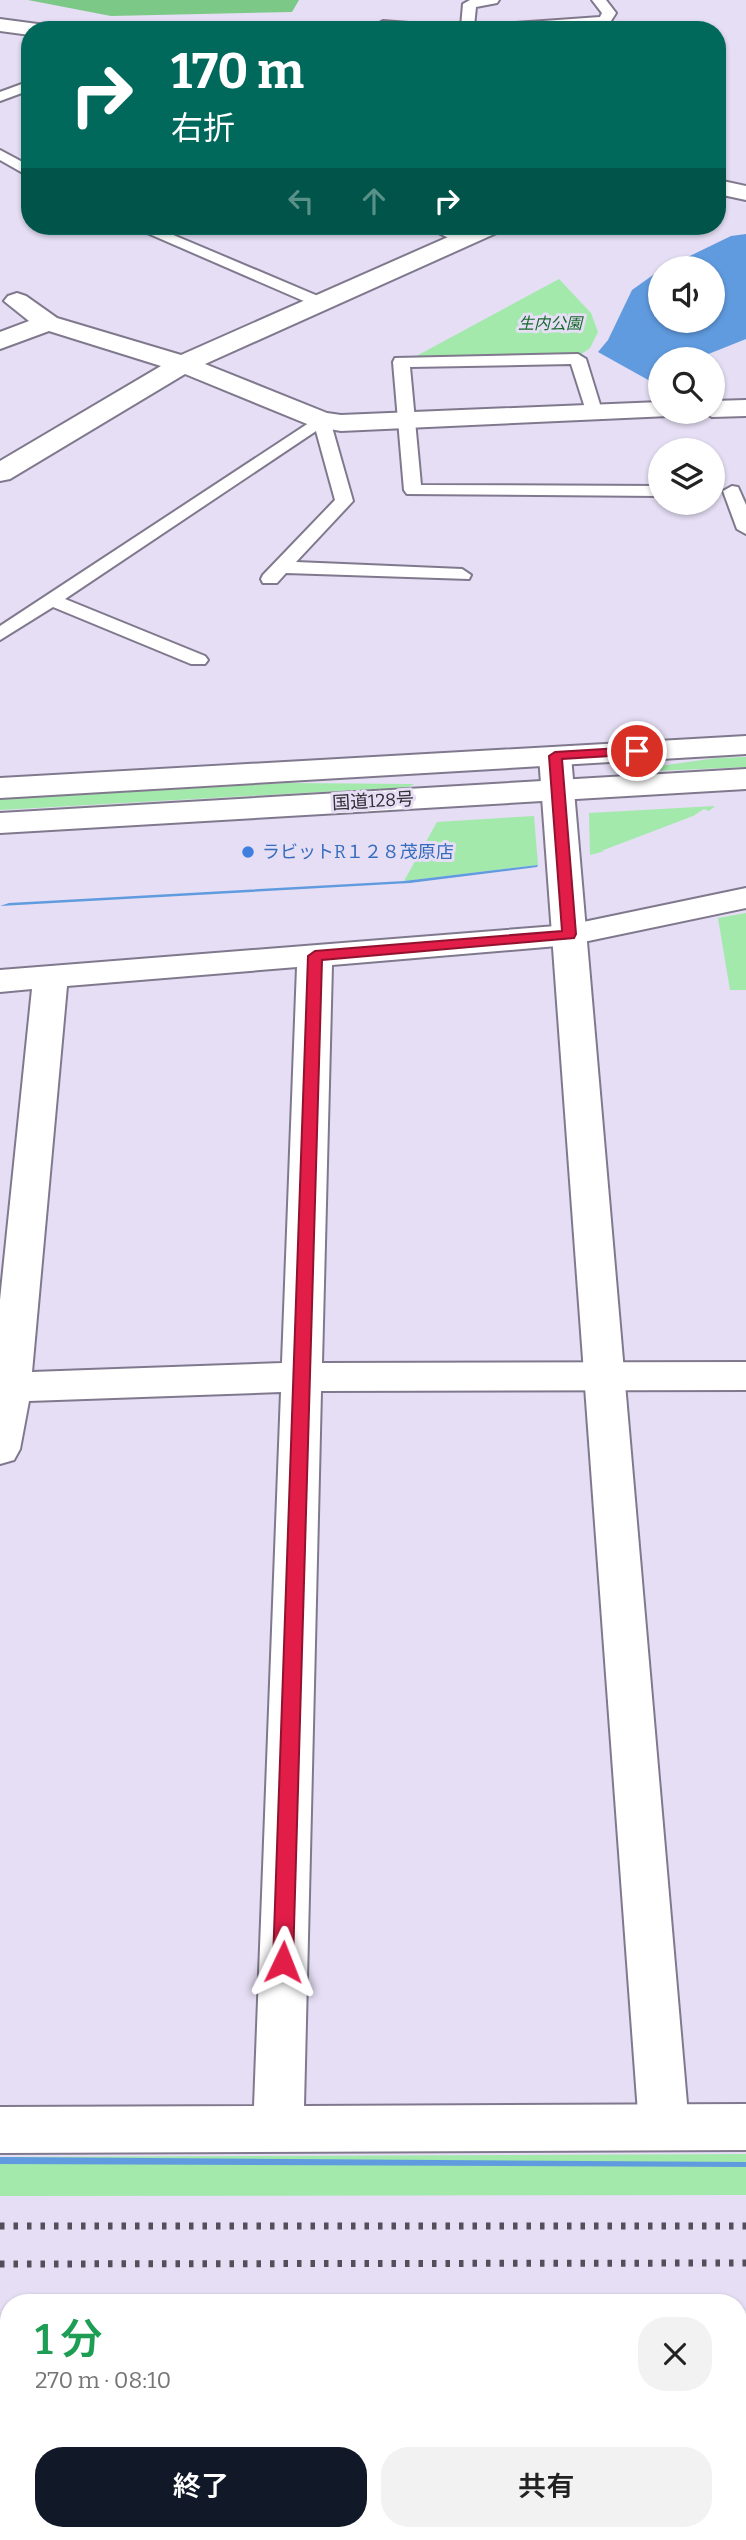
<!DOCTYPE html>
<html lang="ja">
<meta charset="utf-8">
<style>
:root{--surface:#fff;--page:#f2f2f2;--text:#222;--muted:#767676;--accent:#111827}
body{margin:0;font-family:Bitter,"Noto Sans JP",serif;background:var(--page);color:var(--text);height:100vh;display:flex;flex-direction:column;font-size:26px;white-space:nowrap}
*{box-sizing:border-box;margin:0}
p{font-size:23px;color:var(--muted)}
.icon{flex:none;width:38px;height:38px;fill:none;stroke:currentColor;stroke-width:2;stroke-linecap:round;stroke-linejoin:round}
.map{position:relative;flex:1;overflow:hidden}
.side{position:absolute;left:0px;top:2294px;width:747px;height:247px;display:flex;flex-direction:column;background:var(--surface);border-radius:28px 28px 0 0;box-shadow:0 2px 5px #0004}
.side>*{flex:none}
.banner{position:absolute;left:21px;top:21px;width:705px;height:214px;border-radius:28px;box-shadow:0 2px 5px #0004;background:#00695c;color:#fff;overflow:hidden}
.fabs{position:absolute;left:648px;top:256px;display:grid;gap:14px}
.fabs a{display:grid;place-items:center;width:77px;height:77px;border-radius:50%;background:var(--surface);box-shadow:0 2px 5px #0004;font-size:35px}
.pin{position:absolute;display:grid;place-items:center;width:60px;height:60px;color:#fff;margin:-30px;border:4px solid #fff;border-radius:50%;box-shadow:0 2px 7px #0007}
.me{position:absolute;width:77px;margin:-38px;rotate:2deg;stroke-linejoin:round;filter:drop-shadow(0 0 5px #0008)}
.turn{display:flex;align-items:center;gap:24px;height:147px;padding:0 35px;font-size:32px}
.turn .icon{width:91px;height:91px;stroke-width:2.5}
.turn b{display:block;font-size:49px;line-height:60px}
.lanes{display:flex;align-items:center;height:66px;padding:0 35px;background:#0003;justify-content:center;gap:35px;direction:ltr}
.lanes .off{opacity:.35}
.round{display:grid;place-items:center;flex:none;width:74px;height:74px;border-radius:28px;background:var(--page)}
.summary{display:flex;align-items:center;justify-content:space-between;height:119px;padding:0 35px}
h1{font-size:42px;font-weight:600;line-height:52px;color:#1e9e55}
.primary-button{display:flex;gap:14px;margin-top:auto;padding:14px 35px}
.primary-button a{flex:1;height:80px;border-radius:28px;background:var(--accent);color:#fff;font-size:28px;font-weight:600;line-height:80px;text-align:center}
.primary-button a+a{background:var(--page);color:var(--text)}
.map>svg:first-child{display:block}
.green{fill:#a2e9ab}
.forest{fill:#7cc887}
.water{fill:#609bdf}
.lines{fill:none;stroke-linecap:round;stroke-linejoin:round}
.lane-casing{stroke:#80798d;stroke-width:4}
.street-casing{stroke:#80798d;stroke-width:4}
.secondary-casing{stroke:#80798d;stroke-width:4}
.highway-casing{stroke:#80798d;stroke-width:4}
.lane{fill:#fff;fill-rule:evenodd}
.street{fill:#fff;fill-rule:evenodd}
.secondary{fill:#fff;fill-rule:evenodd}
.highway{fill:#fff;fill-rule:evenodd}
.rail{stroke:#534f5a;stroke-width:7;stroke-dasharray:4.5 9;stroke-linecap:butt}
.route{fill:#e11d48;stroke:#92132f;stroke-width:2}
.shop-dot{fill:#3f7fe0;stroke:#e5def4;stroke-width:2.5}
.labels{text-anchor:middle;stroke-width:6;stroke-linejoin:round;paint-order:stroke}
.far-park-label{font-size:16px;font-style:italic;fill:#19692d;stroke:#e5def4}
.street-label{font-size:18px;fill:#312e36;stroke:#e5def4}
.shop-label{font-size:18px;fill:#366cbe;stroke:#e5def4;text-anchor:start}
</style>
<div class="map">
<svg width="746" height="2540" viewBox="0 0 746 2540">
<rect width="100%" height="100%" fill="#e5def4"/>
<g class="green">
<path d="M559,279L591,313L598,332L590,348L577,357L409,360Z"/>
<path d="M746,757V767L611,773L716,758Z"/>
<path d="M287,783L414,784L409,787L0,810V799Z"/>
<path d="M715,806L709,811L704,809L693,816L601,851H605L590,855L589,813Z"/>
<path d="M534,816L538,865L404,881L437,822Z"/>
<path d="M746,913V990H730L718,918Z"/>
<path d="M746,2154V2195L0,2196V2157Z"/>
</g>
<path class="forest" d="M28,0H299L292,12L111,16Z"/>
<g class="water">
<path d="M746,234V339L696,359H660V376L650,381L598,352L608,340L632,290L660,270V320H712V268H665L731,236Z"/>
<path d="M538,865L537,867L410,883L0,906L9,903L404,881Z"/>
<path d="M0,2157L746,2162V2167L0,2164Z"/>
</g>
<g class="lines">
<g class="lane-casing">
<g id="lane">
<path d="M470,0H499L497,3L476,7L474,26L600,17L602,13L592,0H606L616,13L609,24L604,25L536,30H393L378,28L376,25L383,21L461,27L463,4Z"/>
<path d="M30,81V90L0,101V92Z"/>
<path d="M0,150L30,166V177L0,160Z"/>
<path d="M131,226H152L325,299L327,302L319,307L313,305Z"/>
<path d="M424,226H444L470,239L462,244L457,242Z"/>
<path d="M578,354L586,359L602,411L600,415H588L586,411L571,364L410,367L421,485L660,486V496L407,494L404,490L393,362L395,358Z"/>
<path d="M321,415L330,420L353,501L296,562L462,569L471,575L469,579L286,573L277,583H263L261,579L263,575L335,500L316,431L65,599L205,656L208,660L205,664H191L53,607L0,640V626Z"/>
<path d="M732,486L738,487L746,505V534L737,529L723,491Z"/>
</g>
</g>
<g class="street-casing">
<g id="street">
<path d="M0,19L45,25L48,30H30V35L0,31Z"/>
<path d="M718,180L746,186V200L718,194Z"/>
<path d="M473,226H504L501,231L205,364L327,413L341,415L660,402V411H672L669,416L341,431L312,426L185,374L10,479L0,481V461L161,366L49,331L0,349V332L29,321L4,301L8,296L17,293L26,296L57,318L181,355Z"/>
<path d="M746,400V416L712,417L700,411H712V401Z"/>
<path d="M746,888V908L569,945L332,965L322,1363L746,1362V1390L321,1391L304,2106L746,2104V2150L0,2153V2107L254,2106L281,1392L29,1401L20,1449L14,1460L0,1464V1300L32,989L0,992V970L569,925ZM297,967L282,1363L32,1372L67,986Z"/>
</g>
</g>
<g class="secondary-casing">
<path id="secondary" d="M555,747L566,749L571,756L689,2127L682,2143L664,2150L646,2143L639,2127L539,756L544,749Z"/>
</g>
<g class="highway-casing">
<g id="highway">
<path d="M746,736V754L0,798V778Z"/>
<path d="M746,769V789L0,833V813Z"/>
</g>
</g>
<use href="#lane" class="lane"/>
<use href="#street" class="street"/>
<use href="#secondary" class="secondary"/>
<use href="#highway" class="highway"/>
<g class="rail">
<path d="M0,2226H746"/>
<path d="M0,2264L746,2263"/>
</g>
</g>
<path class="route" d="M637,747L642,748V754L562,759L576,934L574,938L322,960L293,1962L290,1968L283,1971L276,1968L273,1962L308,956L315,951L562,931L549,756L555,752Z"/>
<circle class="shop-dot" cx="248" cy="852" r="7"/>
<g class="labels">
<g class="far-park-label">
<text x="550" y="329">生内公園</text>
</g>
<g class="street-label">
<text transform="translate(373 801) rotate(-3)" y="6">国道128号</text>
</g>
<g class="shop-label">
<text x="262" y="858">ラビットR１２８茂原店</text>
</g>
</g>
</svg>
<div class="fabs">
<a><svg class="icon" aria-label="sound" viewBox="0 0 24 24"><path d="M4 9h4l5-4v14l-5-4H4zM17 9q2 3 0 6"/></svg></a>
<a><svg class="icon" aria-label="search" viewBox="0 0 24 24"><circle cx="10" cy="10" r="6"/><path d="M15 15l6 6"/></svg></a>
<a><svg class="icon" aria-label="layers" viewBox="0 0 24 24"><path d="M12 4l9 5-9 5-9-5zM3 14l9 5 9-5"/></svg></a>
</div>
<div class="pin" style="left:637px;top:751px;background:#d93025"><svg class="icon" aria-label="arrive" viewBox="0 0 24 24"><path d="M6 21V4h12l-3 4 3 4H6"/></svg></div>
<svg class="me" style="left:283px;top:1962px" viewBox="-20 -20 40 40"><path d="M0-17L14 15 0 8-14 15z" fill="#e11d48" stroke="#fff" stroke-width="4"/></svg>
<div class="banner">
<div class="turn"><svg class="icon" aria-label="right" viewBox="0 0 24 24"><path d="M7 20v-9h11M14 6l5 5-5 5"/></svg><div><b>170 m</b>右折</div></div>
<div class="lanes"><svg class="icon off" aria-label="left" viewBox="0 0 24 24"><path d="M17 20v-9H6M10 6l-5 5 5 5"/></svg><svg class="icon off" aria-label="ahead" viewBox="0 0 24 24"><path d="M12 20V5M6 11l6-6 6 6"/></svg><svg class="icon" aria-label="right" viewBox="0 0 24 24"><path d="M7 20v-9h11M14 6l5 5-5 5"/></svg></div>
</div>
<section class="side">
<div class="summary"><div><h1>1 分</h1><p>270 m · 08:10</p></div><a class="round"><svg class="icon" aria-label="close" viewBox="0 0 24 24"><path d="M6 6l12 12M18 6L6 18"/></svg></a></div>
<div class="primary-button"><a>終了</a><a>共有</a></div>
</section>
</div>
